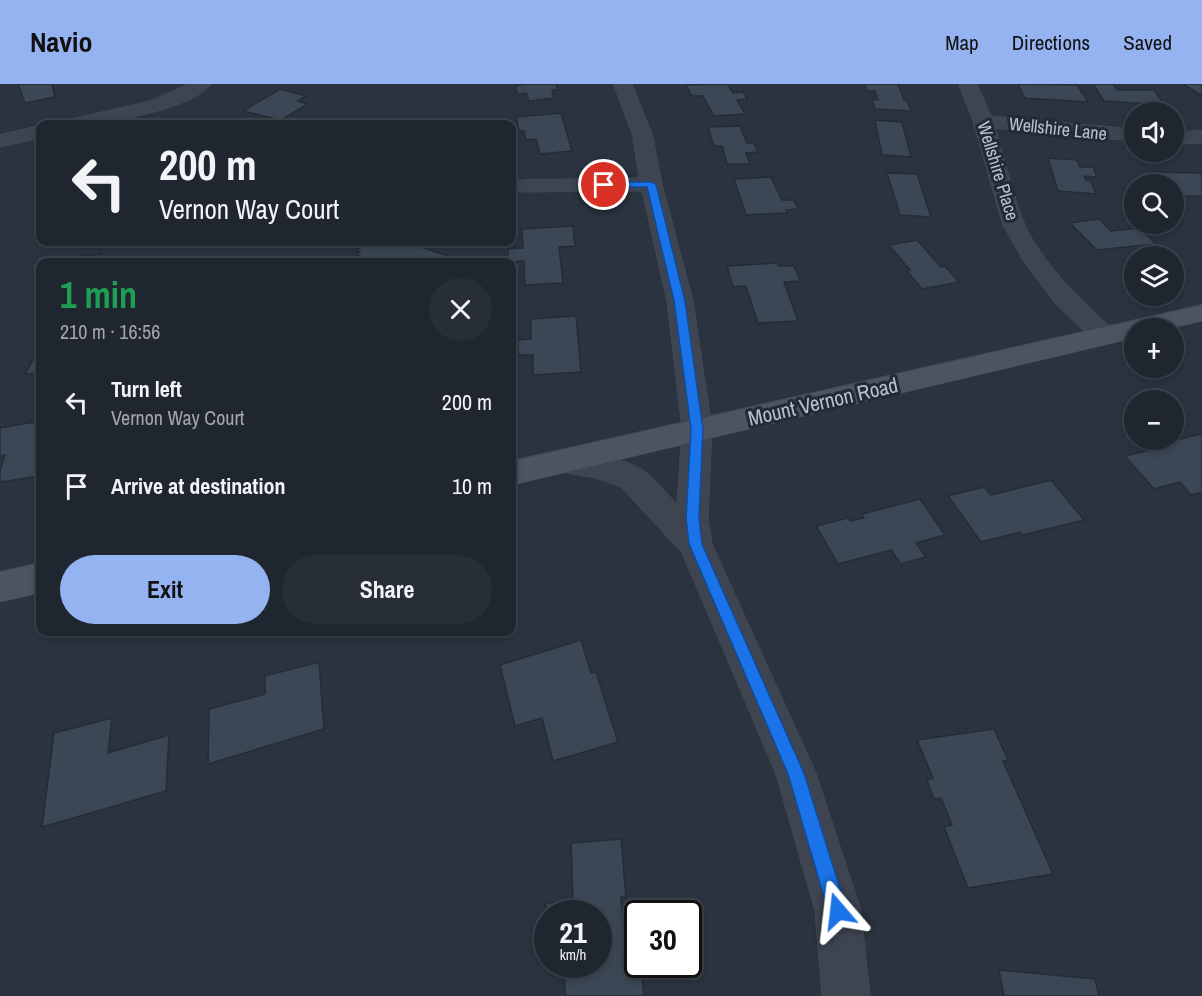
<!DOCTYPE html>
<meta charset="utf-8">
<style>
:root{--surface:#20262f;--page:#282e37;--text:#f1f3f6;--muted:#a2a5aa;--line:#3d434b;--accent:#95b2f1}
body{margin:0;font-family:"Archivo Narrow",sans-serif;background:var(--page);color:var(--text);height:100vh;display:flex;flex-direction:column;font-size:22px;white-space:nowrap}
*{box-sizing:border-box;margin:0}
p{font-size:20px;color:var(--muted)}
.icon{flex:none;width:33px;height:33px;fill:none;stroke:currentColor;stroke-width:2;stroke-linecap:round;stroke-linejoin:round}
.map{position:relative;flex:1;overflow:hidden}
.details{position:absolute;left:36px;top:174px;width:480px;height:378px;display:flex;flex-direction:column;background:var(--surface);border-radius:12px;box-shadow:0 3px 9px #0003,0 0 0 2px var(--line)}
.details>*{flex:none}
.guide{position:absolute;left:36px;top:36px;width:480px;height:126px;border-radius:12px;box-shadow:0 3px 9px #0003,0 0 0 2px var(--line);background:#20262f;color:var(--text);overflow:hidden}
.tools{position:absolute;left:1124px;top:18px;display:grid;gap:12px}
.tools a{display:grid;place-items:center;width:60px;height:60px;border-radius:50%;background:var(--surface);box-shadow:0 3px 9px #0003,0 0 0 2px var(--line);font-size:30px}
.speed{position:absolute;left:534px;top:816px;display:flex;gap:12px;font-size:30px;font-weight:700;text-align:center}
.speed>*{display:grid;place-content:center;width:78px;height:78px;border-radius:50%;background:var(--surface);box-shadow:0 3px 9px #0003,0 0 0 2px var(--line);line-height:1}
.speed small{font-size:15px;font-weight:400}
.speed .limit{border:3px solid #111;border-radius:9px;background:#fff;color:#111}
.pin{position:absolute;display:grid;place-items:center;width:51px;height:51px;color:#fff;margin:-26px;border:3px solid #fff;border-radius:50%;box-shadow:0 2px 6px #0007}
.me{position:absolute;width:66px;margin:-33px;rotate:343deg;stroke-linejoin:round;filter:drop-shadow(0 0 4px #0008)}
.turn{display:flex;align-items:center;gap:21px;height:126px;padding:0 24px;font-size:27px}
.turn .icon{width:78px;height:78px;stroke-width:2.5}
.turn b{display:block;font-size:42px;line-height:51px}
.round{display:grid;place-items:center;flex:none;width:63px;height:63px;border-radius:32px;background:var(--page)}
.headline{display:flex;align-items:center;justify-content:space-between;height:102px;padding:0 24px}
h1{font-size:36px;font-weight:700;line-height:45px;color:#1e9e55}
.action{display:flex;gap:12px;margin-top:auto;padding:12px 24px}
.action a{flex:1;height:69px;border-radius:36px;background:var(--accent);color:#111;font-size:24px;font-weight:700;line-height:69px;text-align:center}
.action a+a{background:var(--page);color:var(--text)}
ul{padding:0;list-style:none}
li{display:flex;align-items:center;gap:18px;height:84px;padding:0 24px}
li div{flex:1}
li b{display:block;font-size:22px}
li em{font-style:normal}
header{display:flex;align-items:center;gap:36px;box-sizing:border-box;height:84px;padding:0 30px;background:var(--accent);color:#111}
header strong{font-size:28px}
nav{display:flex;gap:33px;margin-inline-start:auto;font-size:21px}
.map>svg:first-child{display:block}
.building{fill:#3c4755;stroke:#242c37;stroke-width:1.5}
.lines{fill:none;stroke-linecap:round;stroke-linejoin:round}
.minor-casing{stroke:#474e59;stroke-width:1}
.secondary-casing{stroke:#474e59;stroke-width:1}
.minor{fill:#3e4550;fill-rule:evenodd}
.secondary{fill:#4c5462;fill-rule:evenodd}
.route{fill:#1a73e8;stroke:#114b97;stroke-width:1.5}
.labels{text-anchor:middle;stroke-width:6;stroke-linejoin:round;paint-order:stroke}
.far-street-label{font-size:18px;fill:#bac0ca;stroke:#222a35}
.street-label{font-size:21px;fill:#bac0ca;stroke:#222a35}
</style>
<header>
<strong>Navio</strong>
<nav><a>Map</a><a>Directions</a><a>Saved</a></nav>
</header>
<div class="map">
<svg width="1202" height="912" viewBox="0 0 1202 912">
<rect width="100%" height="100%" fill="#2a333f"/>
<g class="building">
<path d="M18,0H52L55,13L25,19Z"/>
<path d="M524,0H556L558,6H552L554,14L529,17L526,9L517,10L515,2Z"/>
<path d="M727,0L733,9L743,8L747,15L737,16L745,30L714,32L703,12H692L686,1Z"/>
<path d="M865,0H898L904,16H907L911,27L875,25L872,15L878,16L875,7H867Z"/>
<path d="M1018,0L1077,1L1088,18L1025,14Z"/>
<path d="M1093,0H1113L1117,6H1154L1165,21L1104,17Z"/>
<path d="M1183,0H1202V12Z"/>
<path d="M280,5L306,12L298,17L308,20L281,36L243,27Z"/>
<path d="M561,29L572,67L540,70L536,55L526,56L524,47H519L516,33Z"/>
<path d="M875,36L902,38L911,73L882,71Z"/>
<path d="M740,42L747,59H754L758,68L746,69L750,80H727L722,62H714L708,43Z"/>
<path d="M1048,74L1077,76L1080,83H1093L1097,93L1084,92L1086,96H1090L1096,110L1058,107Z"/>
<path d="M1147,88L1202,89V112H1173V100H1157Z"/>
<path d="M887,89L917,90L931,133L900,131Z"/>
<path d="M771,93L782,116H794L798,125L786,126L787,129L746,131L734,95Z"/>
<path d="M1099,135L1111,147L1139,144L1156,160L1097,166L1070,139Z"/>
<path d="M573,142L575,162L559,163L563,199L525,201L524,177L508,178V165L523,164L522,145Z"/>
<path d="M917,156L941,183L945,182L959,198L922,205L907,187L910,186L889,161Z"/>
<path d="M367,158H406L463,177L380,178L357,171L360,168L356,167Z"/>
<path d="M100,170L97,178H59L60,175Z"/>
<path d="M778,179L779,182H794L800,197L784,198L798,237L758,239L746,202L733,203L727,182Z"/>
<path d="M576,232L581,288L533,291V271H518V256L531,255V235Z"/>
<path d="M40,265V289L25,290L36,270Z"/>
<path d="M40,337V392L0,398V387L5,371L0,372V344Z"/>
<path d="M1202,350V408L1191,411L1180,398L1154,405L1125,372L1174,360L1171,357Z"/>
<path d="M1051,396L1084,436L1023,451L1020,448L981,458L948,412L984,403L991,411Z"/>
<path d="M920,415L945,451L916,459L926,473L901,480L891,466L838,480L816,442L848,434L850,437L864,434L862,430Z"/>
<path d="M581,556L591,589L596,588L618,658L553,677L542,634L515,642L500,581Z"/>
<path d="M319,578L324,645L208,680L209,625L265,610V592Z"/>
<path d="M112,634L108,669L169,651L166,707L42,743L54,649Z"/>
<path d="M994,645L1008,676L1003,677L1053,790L968,804L944,743L952,741L941,714L934,715L927,696L933,694L917,656Z"/>
<path d="M621,755L626,813H621L623,838L637,836L638,880H641L644,912H565L564,880H598V830H548L547,853L546,819L573,817L571,759Z"/>
<path d="M999,886L1095,895L1099,912H1004Z"/>
</g>
<g class="lines">
<g class="minor-casing">
<g id="minor">
<path d="M189,0H211C193,26 95,43 64,40L67,36L150,17Z"/>
<path d="M614,0H632L653,53L662,100L693,217L712,345L708,434L712,460L816,689L861,827L870,912H822L815,827L776,690L682,469L621,403L596,394L550,386L546,378L550,370C570,363 627,374 644,387C656,396 666,409 677,420L682,345L667,217L642,107L512,108V96L639,94L633,53Z"/>
<path d="M959,0H977L991,32L1134,45V57L995,44C1005,75 1012,110 1025,141C1044,182 1081,215 1113,246L1117,252L1113,258L1104,261L1095,258L1056,220L1024,178L1003,141L973,37Z"/>
<path d="M40,42V54L0,63V51Z"/>
<path d="M1202,47V59L1173,60V48Z"/>
</g>
</g>
<g class="secondary-casing">
<g id="secondary">
<path d="M1202,221V237L1172,244H1134V254L512,401V377Z"/>
<path d="M40,479V509L0,518V488Z"/>
</g>
</g>
<use href="#minor" class="minor"/>
<use href="#secondary" class="secondary"/>
</g>
<path class="route" d="M651,98L656,100L685,217L703,345L699,434L702,460L804,689L847,827L844,833L838,836L831,833L828,827L788,690L689,460L686,434L691,345L674,217L647,103H604L600,101L604,98Z"/>
<g class="labels">
<g class="far-street-label">
<text transform="translate(1058 45) rotate(6)" y="6">Wellshire Lane</text>
<text transform="translate(998 87) rotate(73)" y="6">Wellshire Place</text>
</g>
<g class="street-label">
<text transform="translate(823 318) rotate(-13)" y="7">Mount Vernon Road</text>
</g>
</g>
</svg>
<div class="tools">
<a><svg class="icon" aria-label="sound" viewBox="0 0 24 24"><path d="M4 9h4l5-4v14l-5-4H4zM17 9q2 3 0 6"/></svg></a>
<a><svg class="icon" aria-label="search" viewBox="0 0 24 24"><circle cx="10" cy="10" r="6"/><path d="M15 15l6 6"/></svg></a>
<a><svg class="icon" aria-label="layers" viewBox="0 0 24 24"><path d="M12 4l9 5-9 5-9-5zM3 14l9 5 9-5"/></svg></a>
<a>+</a>
<a>−</a>
</div>
<div class="speed"><div>21<small>km/h</small></div><div class="limit">30</div></div>
<div class="pin" style="left:604px;top:101px;background:#d93025"><svg class="icon" aria-label="arrive" viewBox="0 0 24 24"><path d="M6 21V4h12l-3 4 3 4H6"/></svg></div>
<svg class="me" style="left:838px;top:827px" viewBox="-20 -20 40 40"><path d="M0-17L14 15 0 8-14 15z" fill="#1a73e8" stroke="#fff" stroke-width="4"/></svg>
<div class="guide">
<div class="turn"><svg class="icon" aria-label="left" viewBox="0 0 24 24"><path d="M17 20v-9H6M10 6l-5 5 5 5"/></svg><div><b>200 m</b>Vernon Way Court</div></div>
</div>
<section class="details">
<div class="headline"><div><h1>1 min</h1><p>210 m · 16:56</p></div><a class="round"><svg class="icon" aria-label="close" viewBox="0 0 24 24"><path d="M6 6l12 12M18 6L6 18"/></svg></a></div>
<ul>
<li><svg class="icon" aria-label="left" viewBox="0 0 24 24"><path d="M17 20v-9H6M10 6l-5 5 5 5"/></svg><div><b>Turn left</b><p>Vernon Way Court</p></div><em>200 m</em></li>
<li><svg class="icon" aria-label="arrive" viewBox="0 0 24 24"><path d="M6 21V4h12l-3 4 3 4H6"/></svg><div><b>Arrive at destination</b></div><em>10 m</em></li>
</ul>
<div class="action"><a>Exit</a><a>Share</a></div>
</section>
</div>
